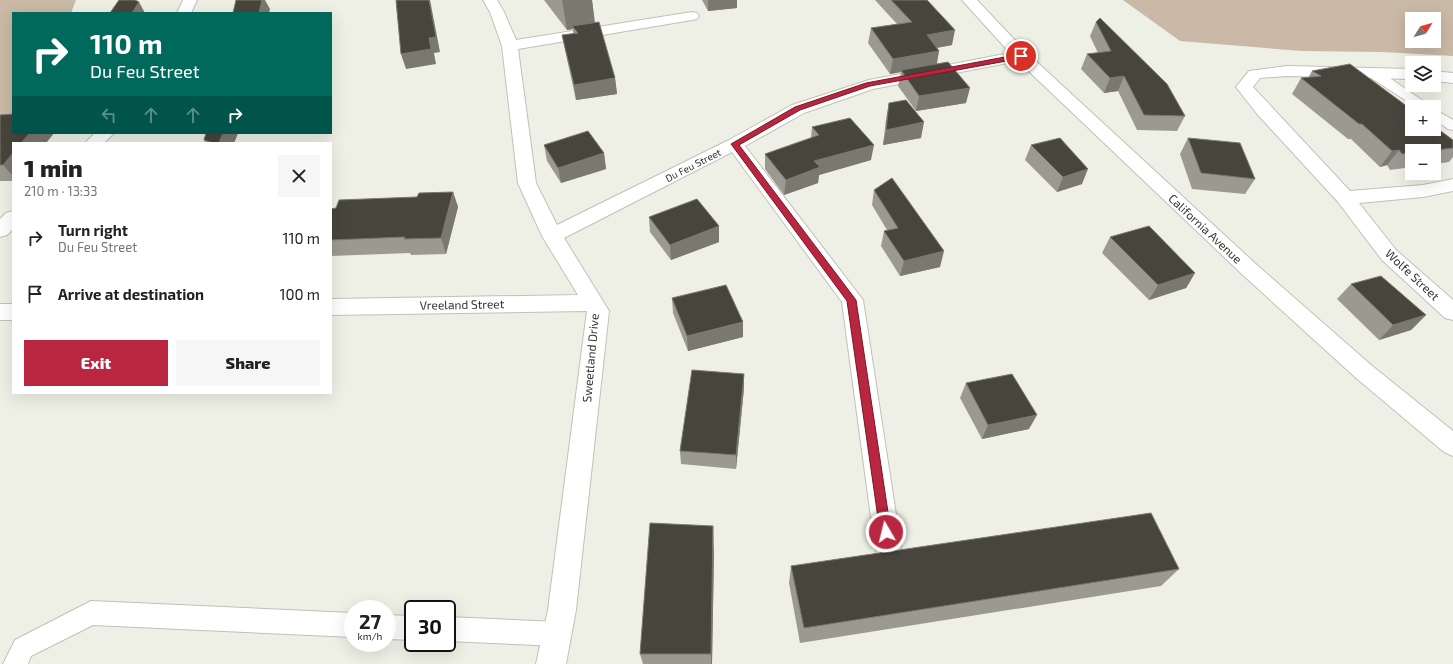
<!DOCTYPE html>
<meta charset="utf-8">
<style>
:root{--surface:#fff;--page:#f6f6f6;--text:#222;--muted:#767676;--accent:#b8263f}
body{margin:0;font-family:"Exo 2",sans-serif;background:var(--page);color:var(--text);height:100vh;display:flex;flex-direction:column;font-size:15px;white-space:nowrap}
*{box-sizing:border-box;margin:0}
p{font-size:13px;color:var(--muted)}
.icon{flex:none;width:22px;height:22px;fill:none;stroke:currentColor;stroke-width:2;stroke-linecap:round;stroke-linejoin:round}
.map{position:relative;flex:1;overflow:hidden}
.details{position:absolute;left:12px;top:142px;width:320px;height:252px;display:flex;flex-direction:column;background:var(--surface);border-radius:0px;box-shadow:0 4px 16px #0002}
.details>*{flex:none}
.hud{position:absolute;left:12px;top:12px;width:320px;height:122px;border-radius:0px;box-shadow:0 4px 16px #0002;background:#00695c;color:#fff;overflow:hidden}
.needle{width:26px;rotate:53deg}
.buttons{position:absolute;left:1405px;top:12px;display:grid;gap:8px}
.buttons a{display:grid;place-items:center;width:36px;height:36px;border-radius:0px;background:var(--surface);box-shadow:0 4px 16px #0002;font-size:20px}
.speed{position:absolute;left:344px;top:600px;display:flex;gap:8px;font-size:20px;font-weight:700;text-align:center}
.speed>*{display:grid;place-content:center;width:52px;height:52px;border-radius:50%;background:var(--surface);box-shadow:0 4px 16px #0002;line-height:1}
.speed small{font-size:10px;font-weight:400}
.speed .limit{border:2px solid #111;border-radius:6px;background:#fff;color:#111}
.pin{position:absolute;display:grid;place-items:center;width:34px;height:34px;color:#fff;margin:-17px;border:2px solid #fff;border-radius:50%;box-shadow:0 1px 4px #0007}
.me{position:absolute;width:44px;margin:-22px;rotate:352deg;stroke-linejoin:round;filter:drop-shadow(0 0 3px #0008)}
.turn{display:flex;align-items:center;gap:14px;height:84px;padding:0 12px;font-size:18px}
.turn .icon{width:52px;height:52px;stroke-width:2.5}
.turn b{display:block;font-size:28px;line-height:34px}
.lanes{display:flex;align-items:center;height:38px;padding:0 12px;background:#0003;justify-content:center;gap:20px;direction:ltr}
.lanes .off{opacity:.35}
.round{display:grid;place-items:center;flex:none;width:42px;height:42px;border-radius:0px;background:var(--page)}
.headline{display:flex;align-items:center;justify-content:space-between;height:68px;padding:0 12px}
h1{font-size:24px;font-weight:800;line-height:30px}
.action{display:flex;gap:8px;margin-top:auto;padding:8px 12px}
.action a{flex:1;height:46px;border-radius:0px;background:var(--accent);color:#fff;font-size:16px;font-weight:800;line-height:46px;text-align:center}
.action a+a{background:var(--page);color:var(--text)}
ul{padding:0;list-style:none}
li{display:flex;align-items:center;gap:12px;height:56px;padding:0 12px}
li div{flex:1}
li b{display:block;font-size:15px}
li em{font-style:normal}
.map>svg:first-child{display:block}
.green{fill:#c9b9a6;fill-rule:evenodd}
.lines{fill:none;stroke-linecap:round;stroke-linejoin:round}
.service-casing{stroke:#c1c1b7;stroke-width:2}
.minor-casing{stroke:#c1c1b7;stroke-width:2}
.service{fill:#fff;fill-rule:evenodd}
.minor{fill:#fff;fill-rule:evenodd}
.wall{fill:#9c9a90}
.shaded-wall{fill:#7a786f}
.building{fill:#48453c;stroke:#7a786f}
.route{fill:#b8263f;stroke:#781929}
.labels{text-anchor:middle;stroke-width:4;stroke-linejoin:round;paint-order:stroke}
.far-street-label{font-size:10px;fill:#32322e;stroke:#fff}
.street-label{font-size:12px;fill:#32322e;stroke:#fff}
</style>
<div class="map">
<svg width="1453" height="664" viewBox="0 0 1453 664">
<rect width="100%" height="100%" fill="#eff0e5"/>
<g class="green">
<path d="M0,0H76L71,13H13V124L0,125Z"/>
<path d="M1123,0H1453V56L1383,52L1301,51L1180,41ZM1412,19H1434V41H1412Z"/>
</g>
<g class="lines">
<g class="service-casing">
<g id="service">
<path d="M1373,69L1378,70L1432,107H1416L1368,76L1366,73L1368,70Z"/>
<path d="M1434,109L1453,120V130L1448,129L1434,119Z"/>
<path d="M91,601L353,613V637L93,625L31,656L28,664H3L15,640Z"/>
<path d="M387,615L413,616V640L387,639Z"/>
<path d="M447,617L557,622L565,626L569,634L565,642L557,646L447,641Z"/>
</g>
</g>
<g class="minor-casing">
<g id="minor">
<path d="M183,0H197L191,13H177Z"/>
<path d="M483,0H497L504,12L516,40L692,12L697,13L699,16L697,19L692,20L518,49L536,183L557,225L729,140L792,105L869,80L1010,53L962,0H977L1027,53L1258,266L1371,365L1453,431V456L1444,452L1355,377L1244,276L1018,61L873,89L804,113L745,146L863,300L901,547L898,556L888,560L878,556L875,547L842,302L732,152L564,238L609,311L576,610L566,664H536L548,610L587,311L331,315V299L578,295L542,236L518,183L502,46L490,12Z"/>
<path d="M1287,66L1412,69V79L1287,76L1260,78L1253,87L1350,191L1423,185L1453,179V191L1423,197L1359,203L1396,250L1453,300V320L1445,318L1382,260L1338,202L1258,115L1236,87L1249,71Z"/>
<path d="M1434,71L1453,73V83L1434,81Z"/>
<path d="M95,133H114L104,143H85Z"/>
<path d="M13,211V229L7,235L0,237V219L6,213Z"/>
<rect x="0" y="304" width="13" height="16"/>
</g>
</g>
<use href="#service" class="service"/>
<use href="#minor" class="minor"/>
</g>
<g class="wall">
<path d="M544,0H592L595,22L615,78L617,94L576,100L565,50L562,35L573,34V29L567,30Z"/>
<path d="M702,0H737V8L708,11Z"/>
<path d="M875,0H927L952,45L937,48L939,51L937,64L966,103L916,111L898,86L901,72L890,74L868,43L871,28L897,24Z"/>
<path d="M1096,22L1185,116L1177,131L1137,130L1118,91L1104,93L1081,69L1087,54L1098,53L1090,36Z"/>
<path d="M1312,71L1453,140V157L1449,162L1434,164V151H1412V167L1390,170L1387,165L1380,167L1351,139H1348L1292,94L1301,78H1308Z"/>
<path d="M889,103L921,138L883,145L886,119Z"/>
<path d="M0,115L13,133H54L46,143H13V181H0Z"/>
<path d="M812,127L871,160L819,175L818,183L784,195L765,169V154L811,138Z"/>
<path d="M206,133H238L234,143H206L204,140Z"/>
<path d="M1188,138L1255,179L1245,194L1192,189L1180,154Z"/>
<path d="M544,145L604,153L606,169L561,183L547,161Z"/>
<path d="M1031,145L1082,184L1057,192L1025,160Z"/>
<path d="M874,190L940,267L900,276L881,246L884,231L887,230L872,205Z"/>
<path d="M453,192L458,207L446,254L411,255L410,253L331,256V209Z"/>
<path d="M649,217L719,226V242L671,260L650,232Z"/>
<path d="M1110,237L1195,273L1186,288L1149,300L1102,253Z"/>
<path d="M1351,284L1426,315L1411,330L1379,340L1337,299Z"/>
<path d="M672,298L743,337L688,351L673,313Z"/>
<path d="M744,374V388L736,469L681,464L680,451Z"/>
<path d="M966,383L1029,429L982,439L960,398Z"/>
<path d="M714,552L712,664H643L640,654Z"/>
<path d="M791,566L1179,569L1161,586L800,643L789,583Z"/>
</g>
<g class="shaded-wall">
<path d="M262,0H265L270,9L269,13H259Z"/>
<path d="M429,0H430L431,5L440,52L434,53L436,64L406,69L401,54L429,38Z"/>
<path d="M562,0H592L595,26H572L573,29L567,30Z"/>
<path d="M708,0H737V8L708,11Z"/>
<path d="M139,2L145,13H132Z"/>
<path d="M955,30L952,45L924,50L927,35Z"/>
<path d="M939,51L936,66L901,70V72L890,74L893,59Z"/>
<path d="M1124,76L1118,91L1104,93L1110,78Z"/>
<path d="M615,78L617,94L576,100L574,85Z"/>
<path d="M970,88L966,103L916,111L919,96Z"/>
<path d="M924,122L921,138L883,145L886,130Z"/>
<path d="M30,133H54L46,143H21Z"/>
<path d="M223,133H238L234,143H219Z"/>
<path d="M874,145L871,160L819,175L818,183L784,195L786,180L814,161Z"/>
<path d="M1399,150L1387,165L1380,167L1392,151Z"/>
<path d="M13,153V176L3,165Z"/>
<path d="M604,153L606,169L561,183L558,168Z"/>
<path d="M1088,169L1082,184L1057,192L1063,177Z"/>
<path d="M453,192L458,207L446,254L441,238Z"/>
<path d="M719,226V242L671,260L670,245Z"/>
<path d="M944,251L940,267L900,276L904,261Z"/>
<path d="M1195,273L1186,288L1149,300L1158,285Z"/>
<path d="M1426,315L1411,330L1379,340L1393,325Z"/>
<path d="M743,322V337L688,351L687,336Z"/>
<path d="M744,374V388L736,469V455Z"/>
<path d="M1037,415L1029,429L982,439L988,425Z"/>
<path d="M713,526L714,552L712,664H711V654Z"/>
</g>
<g class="building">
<path d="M119,0H135L139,2L132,13H110Z"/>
<path d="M236,0H262L259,13H233Z"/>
<path d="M396,0H429L436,37L429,38L431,49L401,54Z"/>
<path d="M891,0H927L955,30L927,35L939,51L893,59L871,28L912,22Z"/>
<path d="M1100,18L1167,84L1185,116L1144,115L1124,76L1110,78L1087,54L1111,51L1096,22Z"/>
<path d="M599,22L615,78L574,85L562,35L578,33L572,26Z"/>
<path d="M948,62L970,88L919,96L901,70Z"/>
<path d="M1350,64L1412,110V129H1434V126L1453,140V148L1428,151H1412V153L1402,154L1399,150L1392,151L1362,124H1359L1301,78L1321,76L1312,71Z"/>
<path d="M906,100L924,122L886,130L889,103Z"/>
<path d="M13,114V133H30L21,143H13V153L3,165H0V115Z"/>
<path d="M850,118L874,145L814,161L820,167L786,180L765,154L819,135L812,127Z"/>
<path d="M588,131L604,153L558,168L544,145Z"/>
<path d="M206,133H223L219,143H214L204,140Z"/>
<path d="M1060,138L1088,169L1063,177L1031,145Z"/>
<path d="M1188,138L1240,143L1255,179L1201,173Z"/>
<path d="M892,178L944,251L904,261L884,231L898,228L874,190Z"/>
<path d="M453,192L441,238L404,239L405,237L331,240V209L336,208L339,200L417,197L419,193Z"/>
<path d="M697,199L719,226L670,245L649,217Z"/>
<path d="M1149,226L1195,273L1158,285L1110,237Z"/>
<path d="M1381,276L1426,315L1393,325L1351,284Z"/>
<path d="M726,285L743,322L687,336L672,298Z"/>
<path d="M692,370L744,374L736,455L680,451Z"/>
<path d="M1012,374L1037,415L988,425L966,383Z"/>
<path d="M1151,513L1179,569L804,628L791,566Z"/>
<path d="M650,523L713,526L711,654H640Z"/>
</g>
<path class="route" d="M1021,54L1023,55V58L870,86L800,110L739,145L856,300L891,532L889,536L886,537L882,536L880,532L847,301L731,144L795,107L866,83Z"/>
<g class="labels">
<g class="far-street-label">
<text transform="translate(693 165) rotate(-27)" y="4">Du Feu Street</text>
</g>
<g class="street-label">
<text transform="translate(1205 229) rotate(43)" y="4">California Avenue</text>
<text transform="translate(1412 275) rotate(43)" y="4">Wolfe Street</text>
<text transform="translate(462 305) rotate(-1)" y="4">Vreeland Street</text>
<text transform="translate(591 358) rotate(-85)" y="4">Sweetland Drive</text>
</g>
</g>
</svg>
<div class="buttons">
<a><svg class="needle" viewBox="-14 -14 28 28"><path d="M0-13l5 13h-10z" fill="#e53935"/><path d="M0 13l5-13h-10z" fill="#767676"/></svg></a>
<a><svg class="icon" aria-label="layers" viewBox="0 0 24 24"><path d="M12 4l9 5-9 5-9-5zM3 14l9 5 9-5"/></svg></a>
<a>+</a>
<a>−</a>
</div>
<div class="speed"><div>27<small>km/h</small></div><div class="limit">30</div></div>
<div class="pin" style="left:1021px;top:56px;background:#d93025"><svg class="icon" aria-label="arrive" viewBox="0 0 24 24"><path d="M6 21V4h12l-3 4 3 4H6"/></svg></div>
<svg class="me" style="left:886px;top:532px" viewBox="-20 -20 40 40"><circle r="17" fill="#b8263f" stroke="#fff" stroke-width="3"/><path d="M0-11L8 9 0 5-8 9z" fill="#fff"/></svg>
<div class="hud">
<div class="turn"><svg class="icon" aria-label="right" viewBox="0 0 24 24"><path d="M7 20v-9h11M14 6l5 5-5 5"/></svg><div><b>110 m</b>Du Feu Street</div></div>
<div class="lanes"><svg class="icon off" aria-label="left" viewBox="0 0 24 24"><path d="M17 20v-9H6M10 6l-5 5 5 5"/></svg><svg class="icon off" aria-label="ahead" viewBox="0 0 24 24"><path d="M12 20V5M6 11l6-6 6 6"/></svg><svg class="icon off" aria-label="ahead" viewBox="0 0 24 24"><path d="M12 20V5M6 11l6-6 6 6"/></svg><svg class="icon" aria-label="right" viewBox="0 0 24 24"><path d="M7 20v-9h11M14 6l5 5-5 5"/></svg></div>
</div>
<section class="details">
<div class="headline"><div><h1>1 min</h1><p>210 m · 13:33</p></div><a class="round"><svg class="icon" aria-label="close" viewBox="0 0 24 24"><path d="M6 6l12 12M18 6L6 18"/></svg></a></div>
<ul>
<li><svg class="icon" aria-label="right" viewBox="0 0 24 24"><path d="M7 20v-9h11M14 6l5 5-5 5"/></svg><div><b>Turn right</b><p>Du Feu Street</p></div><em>110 m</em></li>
<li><svg class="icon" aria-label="arrive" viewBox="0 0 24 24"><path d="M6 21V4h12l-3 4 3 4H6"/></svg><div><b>Arrive at destination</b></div><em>100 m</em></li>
</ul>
<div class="action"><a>Exit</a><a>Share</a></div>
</section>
</div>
